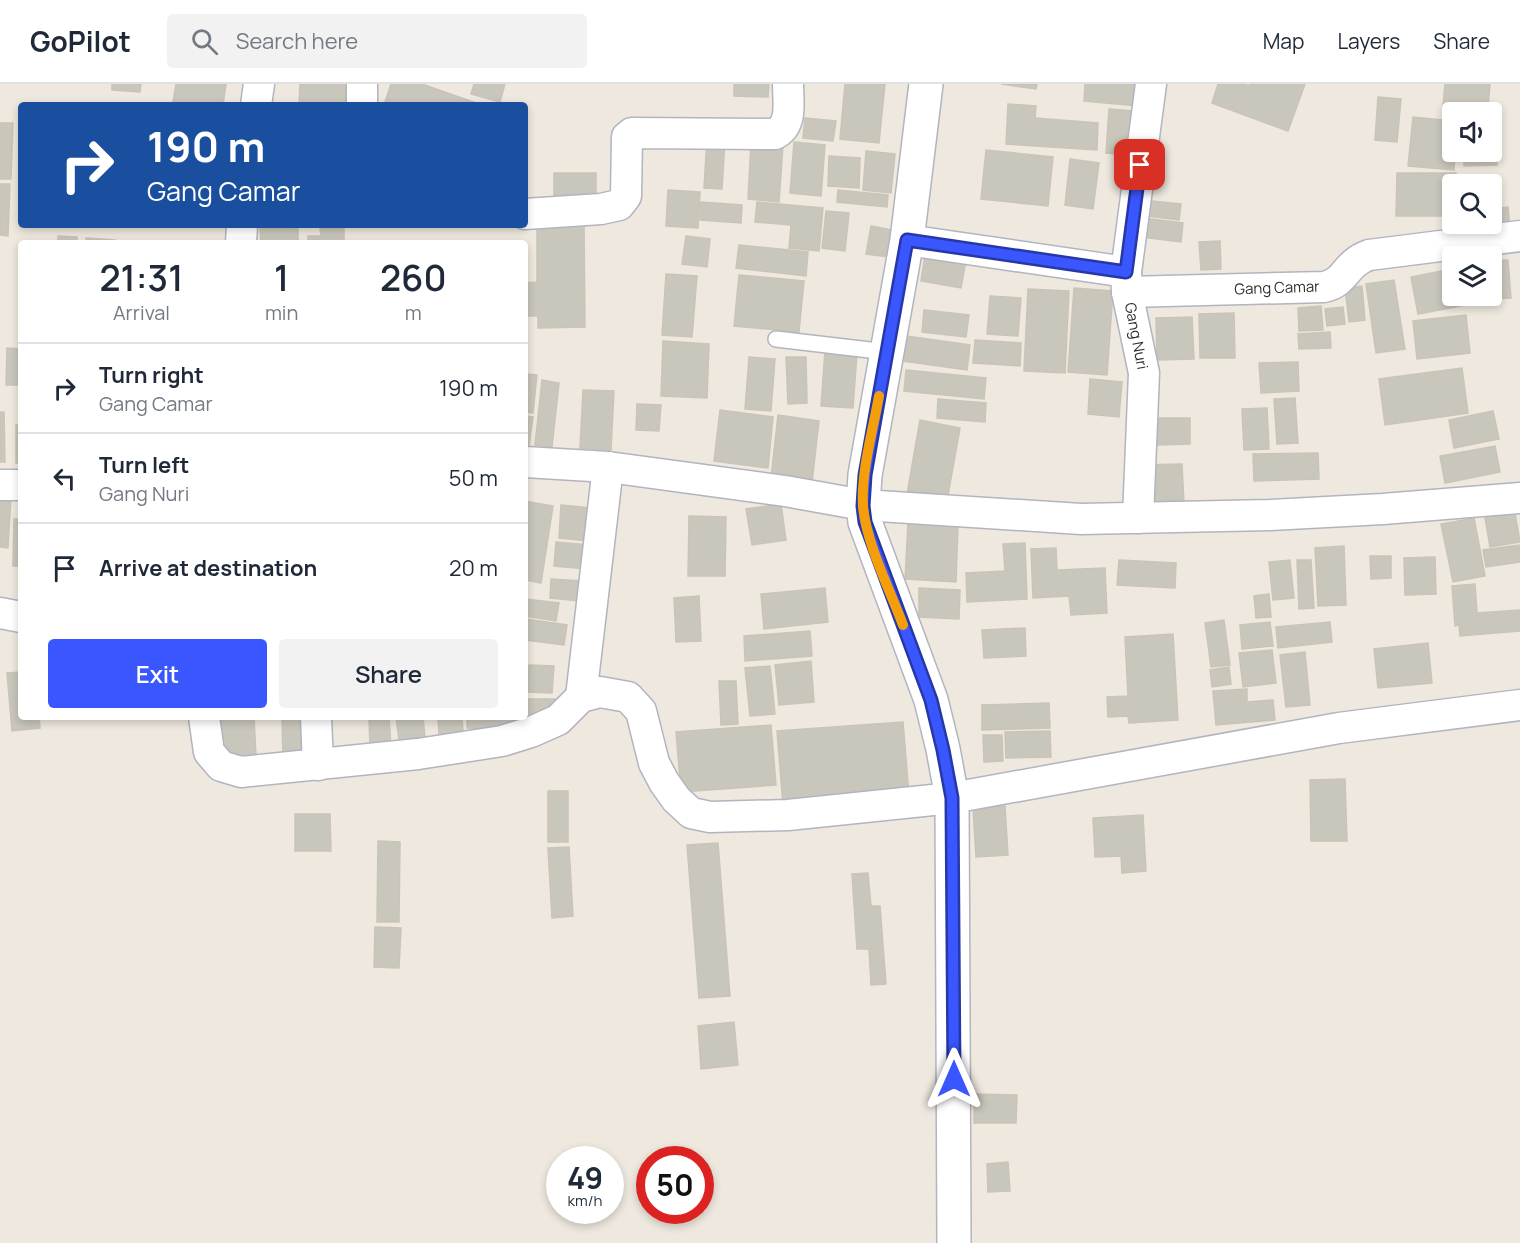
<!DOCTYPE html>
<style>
:root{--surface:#fff;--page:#f2f2f3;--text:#1f2937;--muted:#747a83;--line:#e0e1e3;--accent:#3a56ff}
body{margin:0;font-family:Manrope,sans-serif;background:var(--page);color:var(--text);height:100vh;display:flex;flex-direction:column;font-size:22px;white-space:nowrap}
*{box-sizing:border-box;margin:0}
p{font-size:20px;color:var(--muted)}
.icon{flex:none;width:33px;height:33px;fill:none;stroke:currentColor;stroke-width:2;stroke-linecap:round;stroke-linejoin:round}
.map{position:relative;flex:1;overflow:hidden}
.details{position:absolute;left:18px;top:156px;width:510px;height:480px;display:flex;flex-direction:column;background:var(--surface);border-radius:6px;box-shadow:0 3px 9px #0003}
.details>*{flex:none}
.guide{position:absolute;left:18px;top:18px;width:510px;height:126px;border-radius:6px;box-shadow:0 3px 9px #0003;background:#1a4fa0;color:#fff;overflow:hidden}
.controls{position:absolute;left:1442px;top:18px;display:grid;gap:12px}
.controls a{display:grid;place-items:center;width:60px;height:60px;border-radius:6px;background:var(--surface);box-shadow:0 3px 9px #0003;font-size:30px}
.speed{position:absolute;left:546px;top:1062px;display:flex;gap:12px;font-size:30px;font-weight:700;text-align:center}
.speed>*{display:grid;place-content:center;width:78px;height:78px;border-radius:50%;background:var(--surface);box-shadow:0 3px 9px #0003;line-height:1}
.speed small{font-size:15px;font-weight:400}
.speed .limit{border:9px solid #d22;background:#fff;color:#111}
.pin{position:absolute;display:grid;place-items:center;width:51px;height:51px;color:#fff;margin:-26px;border-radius:12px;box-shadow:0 3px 9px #0006}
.me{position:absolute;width:66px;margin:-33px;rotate:0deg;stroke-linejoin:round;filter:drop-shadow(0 0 4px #0008)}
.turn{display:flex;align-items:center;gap:21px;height:126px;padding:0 30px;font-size:27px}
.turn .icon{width:78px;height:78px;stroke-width:2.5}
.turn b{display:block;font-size:42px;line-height:51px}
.eta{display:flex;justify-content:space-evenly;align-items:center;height:102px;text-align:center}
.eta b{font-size:36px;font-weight:600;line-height:42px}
.cta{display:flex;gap:12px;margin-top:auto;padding:12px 30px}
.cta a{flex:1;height:69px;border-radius:6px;background:var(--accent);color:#fff;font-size:24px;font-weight:600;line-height:69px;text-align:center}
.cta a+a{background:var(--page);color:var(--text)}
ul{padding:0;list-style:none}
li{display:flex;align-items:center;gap:18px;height:90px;padding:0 30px;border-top:2px solid var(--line)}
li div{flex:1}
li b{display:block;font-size:22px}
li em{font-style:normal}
header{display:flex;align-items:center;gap:36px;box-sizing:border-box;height:84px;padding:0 30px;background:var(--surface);border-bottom:2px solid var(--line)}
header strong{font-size:28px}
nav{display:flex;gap:33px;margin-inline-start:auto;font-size:21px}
.search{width:420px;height:54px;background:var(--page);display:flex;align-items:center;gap:15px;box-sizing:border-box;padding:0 21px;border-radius:6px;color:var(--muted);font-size:22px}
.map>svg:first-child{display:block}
.building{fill:#c9c6bc;stroke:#cac4b7;stroke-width:1.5}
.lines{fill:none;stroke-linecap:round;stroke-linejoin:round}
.lane-casing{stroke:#b2b4c0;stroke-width:18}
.street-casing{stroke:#b2b4c0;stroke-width:33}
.secondary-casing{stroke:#b2b4c0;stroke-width:36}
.lane{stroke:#fff;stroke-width:15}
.street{stroke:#fff;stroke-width:30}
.secondary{stroke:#fff;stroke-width:33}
.route-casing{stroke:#2638a6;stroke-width:15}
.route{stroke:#3a56ff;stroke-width:10}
.slow{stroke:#f59e0b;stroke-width:10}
.labels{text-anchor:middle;stroke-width:4.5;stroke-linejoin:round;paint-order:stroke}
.street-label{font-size:15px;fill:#2c2c2c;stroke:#fff}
</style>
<header>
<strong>GoPilot</strong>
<div class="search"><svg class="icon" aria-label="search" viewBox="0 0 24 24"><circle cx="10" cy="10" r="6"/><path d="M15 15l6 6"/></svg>Search here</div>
<nav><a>Map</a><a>Layers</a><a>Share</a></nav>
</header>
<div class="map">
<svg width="1520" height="1159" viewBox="0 0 1520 1159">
<rect width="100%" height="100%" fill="#eee8de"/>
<g class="building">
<path d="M112,0H141L140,8L112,6Z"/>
<path d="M176,0H226L223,21H190L173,18Z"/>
<path d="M300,0H351L350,21H299Z"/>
<path d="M391,0H422L479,20L384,21Z"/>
<path d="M474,0H505L500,18L471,10Z"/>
<path d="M734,0H769L768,13L734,12Z"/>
<path d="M845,0H885L879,59L840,55Z"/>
<path d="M1001,0H1037L1036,5Z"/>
<path d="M1085,0H1140L1138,22L1084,17Z"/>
<path d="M1218,0H1244L1249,2L1250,0H1305L1288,47L1212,19Z"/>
<path d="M1445,0H1490L1488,25L1443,21Z"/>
<path d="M1378,13L1401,15L1397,58L1375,56Z"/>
<path d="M1008,20L1036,22L1035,34L1098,39L1097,66L1006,60Z"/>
<path d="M1109,25L1135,27L1132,71L1106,69Z"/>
<path d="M1413,33L1452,37V68H1455L1454,86L1408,82Z"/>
<path d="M805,34L836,37L833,57L803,54Z"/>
<path d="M0,39H13L11,95H0Z"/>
<path d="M1491,49H1497V81L1464,82V68H1491Z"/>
<path d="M707,54L725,55L722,105L704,104Z"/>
<path d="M751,58L783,61L779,118L748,115Z"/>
<path d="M794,58L825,61L821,112L790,109Z"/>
<path d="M986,66L1053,73L1048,122L981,115Z"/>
<path d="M866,67L895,70L891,109L863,106Z"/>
<path d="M829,72L860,74L859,104L828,102Z"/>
<path d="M1070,75L1099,79L1093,125L1065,121Z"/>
<rect x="554" y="89" width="42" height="30"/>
<path d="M1397,89H1456V100H1452V132H1396Z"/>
<path d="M0,100H10L8,152L0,151Z"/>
<path d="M668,106L700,108L698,144L666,142Z"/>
<path d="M838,106L888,111L887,123L837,118Z"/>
<path d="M1142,116L1181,120L1179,136L1140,131Z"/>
<path d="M701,118L742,121L741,139L700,136Z"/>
<path d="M757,118L823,124L819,167L789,164L791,141L755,138Z"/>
<path d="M1508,123L1510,145L1479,148L1478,140H1491V125Z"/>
<path d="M826,127L849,129L845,167L822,164Z"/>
<path d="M1135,133L1183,139L1181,158L1133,152Z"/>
<path d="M584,139L585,243L538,244V232H525V199L537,198V140Z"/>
<path d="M871,142L893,146L889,173L866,170Z"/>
<path d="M298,143V159H261L260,145Z"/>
<path d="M320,144H344V159H308V152H321Z"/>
<path d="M58,152L77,153V159H58Z"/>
<path d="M686,152L710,155L707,183L682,180Z"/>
<path d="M86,154L115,156V159H86Z"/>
<path d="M1220,157L1221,185L1201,186L1199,158Z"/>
<path d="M739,161L808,168L806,192L736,184Z"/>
<path d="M926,165L967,171L961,204L921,197Z"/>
<path d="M1508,176L1511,214L1478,216L1477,212H1491V177Z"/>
<path d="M1452,185V212H1469L1471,220L1418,230L1411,193Z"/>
<path d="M666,190L697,192L692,253L662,251Z"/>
<path d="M739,191L804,197L799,248L734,242Z"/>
<path d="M1394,196L1405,265L1376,269L1366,200Z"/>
<path d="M1362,202L1365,236L1349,238L1345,204Z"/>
<path d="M1074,204L1113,207L1107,291L1068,288Z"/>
<path d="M1028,205L1069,207L1065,289L1024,287Z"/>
<path d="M990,212L1021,214L1018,252L987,250Z"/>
<path d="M1321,222L1323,246L1299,247L1298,224Z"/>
<path d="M1343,223L1345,240L1327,242L1325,225Z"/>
<path d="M924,226L969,231L966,253L922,248Z"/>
<path d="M1234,229L1235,274H1200L1199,230Z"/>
<path d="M1466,231L1470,269L1417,275L1413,237Z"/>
<path d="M1192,233L1194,275L1157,276L1156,234Z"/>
<path d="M1330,248L1331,264L1299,265L1298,250Z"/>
<path d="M906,252L970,261L967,286L903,277Z"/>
<path d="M975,256L1021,259L1020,282L973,279Z"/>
<path d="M663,257L709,260L707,314L661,312Z"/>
<path d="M7,264L21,265V301H6Z"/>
<path d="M825,267L857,269L853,324L821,322Z"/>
<path d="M749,273L775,275L771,327L745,325Z"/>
<path d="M786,273H806L807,319L788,320Z"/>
<path d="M1298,278L1299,307L1261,309L1259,279Z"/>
<path d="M1462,284L1468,329L1385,341L1379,295Z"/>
<path d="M906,286L986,294L984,315L904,307Z"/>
<path d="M525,290L537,291L533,329L525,328Z"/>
<path d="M1090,295L1122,298L1119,333L1088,330Z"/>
<path d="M542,296L559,299L552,363L535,361Z"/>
<path d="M583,306L614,307L611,366L580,364Z"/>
<path d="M1295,314L1298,359L1277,360L1274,315Z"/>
<path d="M938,315L986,319L985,338L937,334Z"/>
<path d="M637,320L661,321L659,347L636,346Z"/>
<path d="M1267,324L1269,365L1244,366L1242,325Z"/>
<path d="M720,326L773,333L768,384L714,377Z"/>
<path d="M1493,327L1499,355L1454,364L1449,336Z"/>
<path d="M0,328H4L5,378H0Z"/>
<path d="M778,331L819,337L812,399L771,394Z"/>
<path d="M525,332L533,333L529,361L525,360Z"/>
<path d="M1155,334H1190V360L1156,361Z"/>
<path d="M920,336L960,344L947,417L907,410Z"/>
<rect x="16" y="341" width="5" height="38"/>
<path d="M1495,362L1500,388L1445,399L1440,372Z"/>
<path d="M1318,369L1319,395L1254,397L1253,370Z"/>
<path d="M1182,380L1184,420L1143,421L1141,381Z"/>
<path d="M0,412L11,413L8,464L0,463Z"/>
<path d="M525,417L553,422L541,499L525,496Z"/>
<path d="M781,420L786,456L752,461L746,425Z"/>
<path d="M561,421L592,424L589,457L559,454Z"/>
<path d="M1514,424L1520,458L1490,463L1484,428Z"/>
<path d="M689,432L726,433L725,492H688Z"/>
<path d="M1474,434L1485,492L1453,498L1441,440Z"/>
<path d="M14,435H21V482H13Z"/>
<path d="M908,438L958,441L956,498L905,495Z"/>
<path d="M556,458L589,461L587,485L554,482Z"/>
<path d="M1025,459L1027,515L967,518L966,489L1005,487L1003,460Z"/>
<path d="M1519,461L1520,478L1486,483L1483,466Z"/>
<path d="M1344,462L1346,521L1318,522L1315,464Z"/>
<path d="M1056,464L1057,486L1105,484L1107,529L1071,531L1069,512L1033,514L1031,465Z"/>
<path d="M1370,472H1391V494L1371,495Z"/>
<path d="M1435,473L1436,510L1405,511L1404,474Z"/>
<path d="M1119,476L1176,479L1175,504L1117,501Z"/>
<path d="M1290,476L1294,514L1273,516L1269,478Z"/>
<path d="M1297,476H1311L1314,524L1299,525Z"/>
<path d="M551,495L582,497L580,517L550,514Z"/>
<path d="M1475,500L1477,529L1520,526V547L1460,552L1459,541L1455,542L1452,502Z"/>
<path d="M825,504L828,538L764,545L761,510Z"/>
<path d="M919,504L960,506L959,535L919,533Z"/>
<path d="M1269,510L1271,533L1256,534L1254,512Z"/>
<path d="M699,512L701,557L676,558L674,514Z"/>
<path d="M525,515L559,519L556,537L525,532Z"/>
<path d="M525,535L567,541L564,561L525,556Z"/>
<path d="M1224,536L1230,581L1211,583L1205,539Z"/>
<path d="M1270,538L1273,562L1242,565L1240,541Z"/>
<path d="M1330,538L1332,558L1278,564L1276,543Z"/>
<path d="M1025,544L1026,572L984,574L982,546Z"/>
<path d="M810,547L812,572L745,577L744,552Z"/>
<path d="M1173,550L1178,636L1129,639L1128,632L1108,633L1107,613L1128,612L1125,553Z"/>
<path d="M1428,559L1432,599L1378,604L1374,565Z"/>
<path d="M1272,566L1276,599L1243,603L1239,569Z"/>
<path d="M1305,568L1310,621L1286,623L1280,571Z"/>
<path d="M811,577L814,618L779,621L775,581Z"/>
<path d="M529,581L554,582L552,609L527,608Z"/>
<path d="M770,582L775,630L750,632L745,584Z"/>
<path d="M1229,583L1231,600L1212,603L1210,586Z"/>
<path d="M21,588V633H39L40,644L12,647L7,589Z"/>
<path d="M719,597H736L738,640L721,641Z"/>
<path d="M1247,605V618L1273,616L1275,636L1216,641L1213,607Z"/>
<path d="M525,615H557V635L519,634L525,633Z"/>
<path d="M1049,619L1050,644L982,646V621Z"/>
<path d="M214,633H254L256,672L216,673Z"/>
<path d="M282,633H307L308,676L283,677Z"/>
<path d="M396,633H423L425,653L399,656Z"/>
<path d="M438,633H462L463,648L439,651Z"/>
<path d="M467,633H513L512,645L467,644Z"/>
<path d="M389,634L391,663L370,664L369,635Z"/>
<path d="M903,638L909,711L783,721L777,647Z"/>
<path d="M771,641L776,701L681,708L676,648Z"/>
<path d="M1050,647L1051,673L1006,674L1005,648Z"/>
<path d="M983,651H1002L1003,677L984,678Z"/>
<path d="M1345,695L1347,757H1311L1310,696Z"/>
<rect x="548" y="707" width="20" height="51"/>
<path d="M1005,722L1008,771L976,773L973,724Z"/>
<path d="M295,730H330L331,767H295Z"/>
<path d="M1143,731L1146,787L1122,789L1121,772L1095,773L1093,734Z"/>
<path d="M378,757L400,758L399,838H377Z"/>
<path d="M718,759L730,912L699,914L687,761Z"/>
<path d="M569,763L573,832L552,834L548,764Z"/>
<path d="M868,789L871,822H880L886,900L871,901L869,865H857L852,790Z"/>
<path d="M375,843L401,844L399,884L374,883Z"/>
<path d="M734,938L738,981L701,985L698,942Z"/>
<path d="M974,1010L1017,1011L1016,1039H974Z"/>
<path d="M1008,1078L1010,1107L988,1108L987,1080Z"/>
</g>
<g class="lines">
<g class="lane-casing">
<path id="lane" d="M776,255L887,268"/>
</g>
<g class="street-casing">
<g id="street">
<path d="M362,0V21"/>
<path d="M256,21L259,0"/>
<path d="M525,130L601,125L619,121L626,112L627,53L632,49L775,50C793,41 788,18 788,0"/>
<path d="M907,156L1126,188"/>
<path d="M241,159L242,141"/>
<path d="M1127,208L1324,203C1347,198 1344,180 1369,171L1520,152"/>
<path d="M525,378L608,383L785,407L863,421L1081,435L1270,431L1383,425L1520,414"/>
<path d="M0,401H21"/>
<path d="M1138,434L1144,289L1127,208L1126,188L1151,0"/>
<path d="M0,529L21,533"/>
<path d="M581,613L608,383"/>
<path d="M204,633L209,668L221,682L241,688L418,670L502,657L531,648L558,636L581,613L600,608L628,613L641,627L654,679L664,698L676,715L691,729L710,733L788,731L952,714L1339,644L1520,621"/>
<path d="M316,633L318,681"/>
</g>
</g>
<g class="secondary-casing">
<path id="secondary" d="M926,0L907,156L865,391L863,421L865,438L931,616L943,665L952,714L954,1159"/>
</g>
<use href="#lane" class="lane"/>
<use href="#street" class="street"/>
<use href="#secondary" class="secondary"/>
</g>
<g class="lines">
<g class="route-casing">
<path id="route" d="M954,995L952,714L943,666L931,616L865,438L863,422L865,391L907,156L1126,188L1140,81"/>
</g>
<use href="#route" class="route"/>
<path class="slow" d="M879,312C873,346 861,388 863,422C866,459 890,506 903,541"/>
</g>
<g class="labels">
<g class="street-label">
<text transform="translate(1277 204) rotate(-2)" y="5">Gang Camar</text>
<text transform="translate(1136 252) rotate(79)" y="5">Gang Nuri</text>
</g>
</g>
</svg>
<div class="controls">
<a><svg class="icon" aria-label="sound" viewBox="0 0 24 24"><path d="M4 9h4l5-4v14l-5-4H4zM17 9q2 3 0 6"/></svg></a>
<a><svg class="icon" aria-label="search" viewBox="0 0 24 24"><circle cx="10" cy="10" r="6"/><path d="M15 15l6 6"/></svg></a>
<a><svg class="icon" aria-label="layers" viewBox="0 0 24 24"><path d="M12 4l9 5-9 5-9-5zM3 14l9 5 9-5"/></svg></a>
</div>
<div class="speed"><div>49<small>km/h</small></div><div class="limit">50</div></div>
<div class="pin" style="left:1140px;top:81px;background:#d93025"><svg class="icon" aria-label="arrive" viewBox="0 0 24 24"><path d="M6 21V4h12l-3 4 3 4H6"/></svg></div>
<svg class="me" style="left:954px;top:995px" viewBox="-20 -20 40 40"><path d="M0-17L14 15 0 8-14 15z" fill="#3a56ff" stroke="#fff" stroke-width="4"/></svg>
<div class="guide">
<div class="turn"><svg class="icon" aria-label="right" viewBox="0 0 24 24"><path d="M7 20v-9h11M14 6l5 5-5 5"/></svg><div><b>190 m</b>Gang Camar</div></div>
</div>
<section class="details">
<div class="eta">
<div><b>21:31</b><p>Arrival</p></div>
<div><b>1</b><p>min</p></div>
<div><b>260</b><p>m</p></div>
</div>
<ul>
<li><svg class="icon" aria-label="right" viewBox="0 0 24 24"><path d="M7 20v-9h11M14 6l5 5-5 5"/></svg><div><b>Turn right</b><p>Gang Camar</p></div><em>190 m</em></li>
<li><svg class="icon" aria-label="left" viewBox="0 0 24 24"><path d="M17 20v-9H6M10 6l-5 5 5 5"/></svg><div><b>Turn left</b><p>Gang Nuri</p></div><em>50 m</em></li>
<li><svg class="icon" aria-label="arrive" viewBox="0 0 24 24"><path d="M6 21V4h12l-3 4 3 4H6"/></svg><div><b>Arrive at destination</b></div><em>20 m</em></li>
</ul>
<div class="cta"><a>Exit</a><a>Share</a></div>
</section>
</div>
